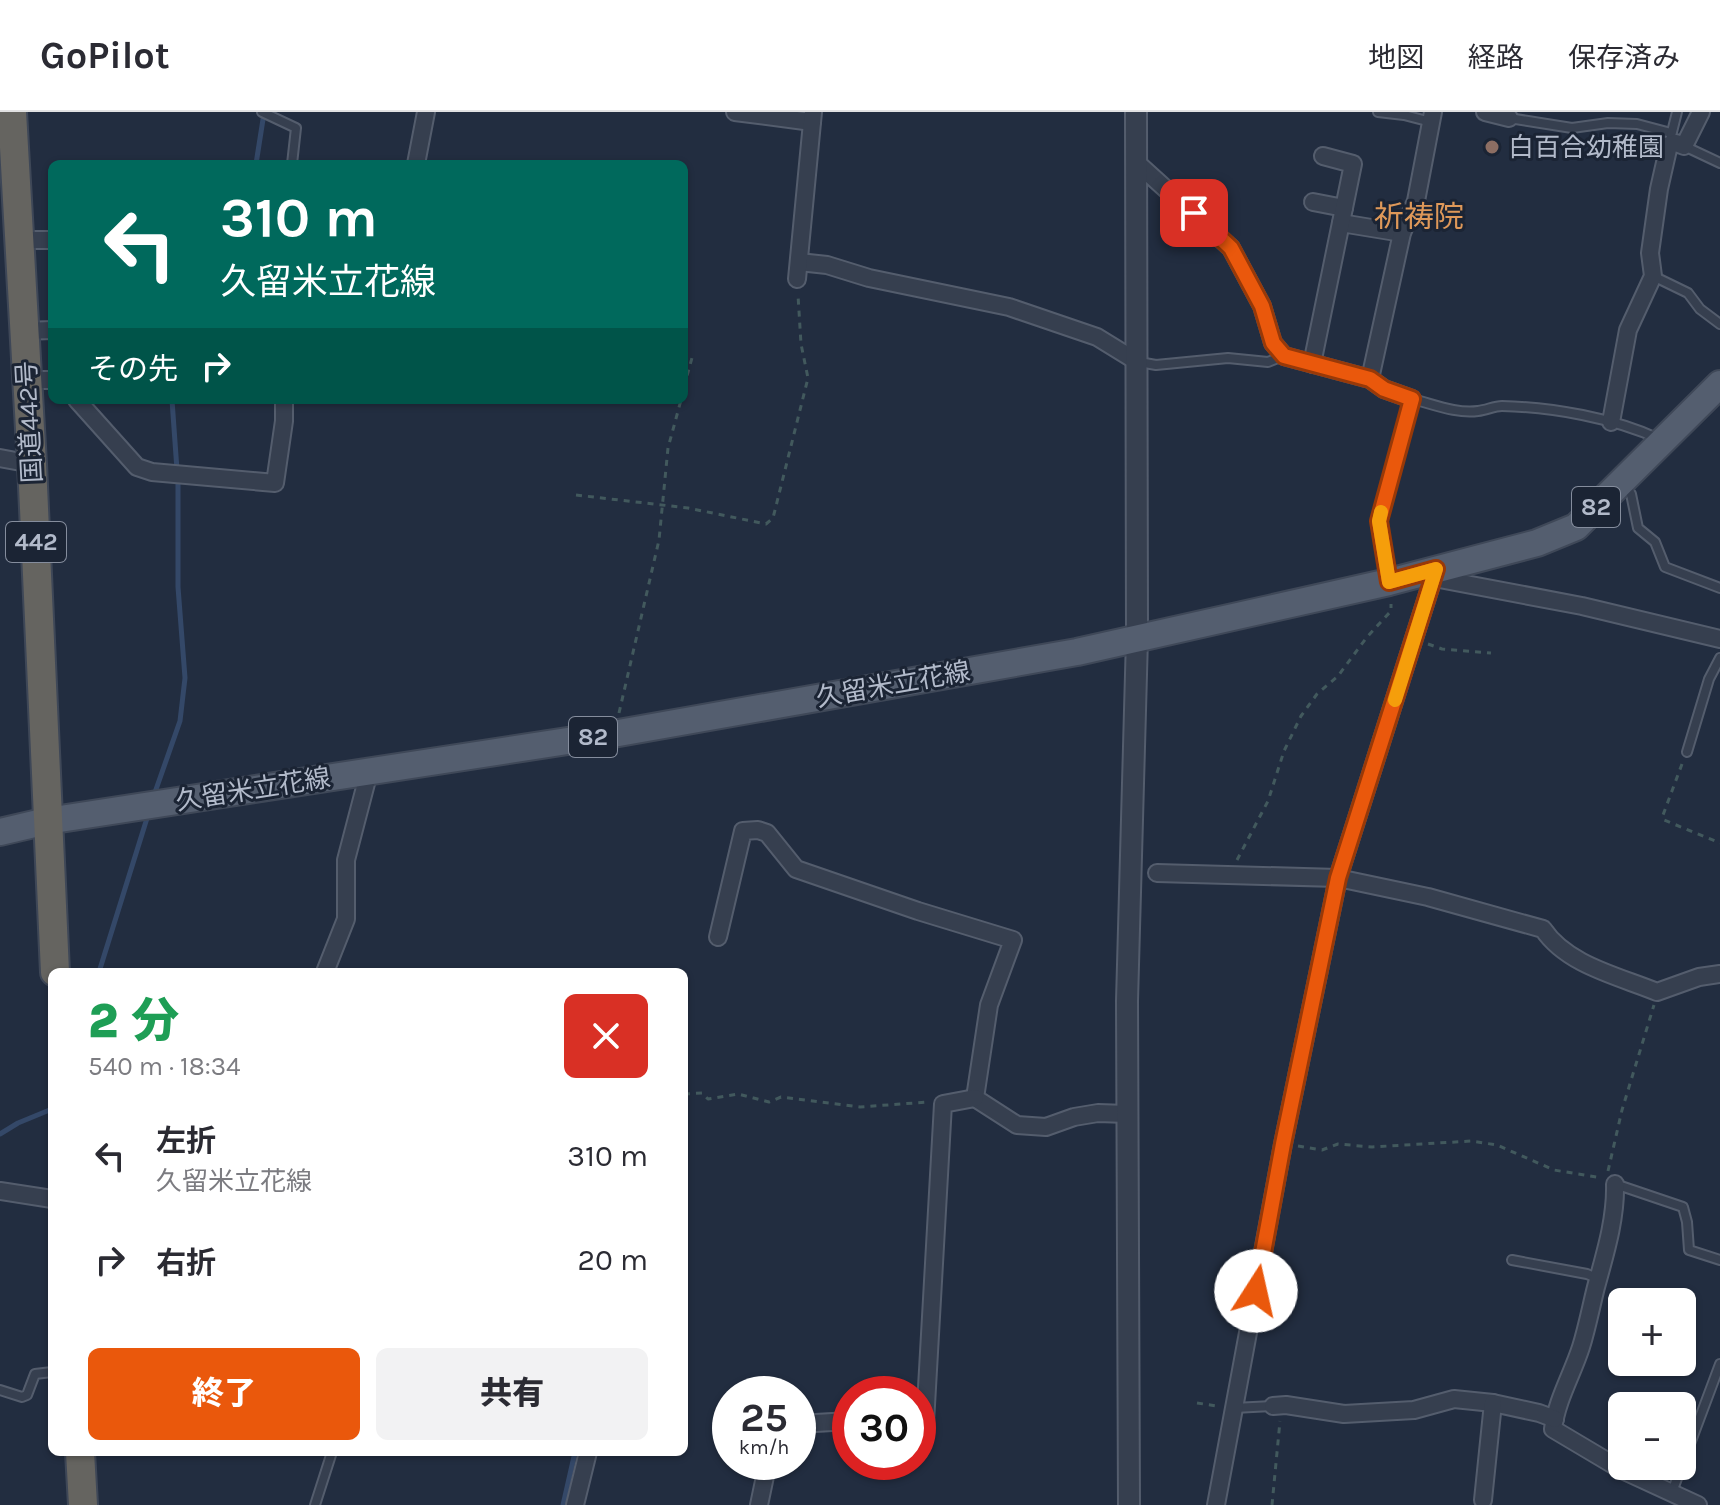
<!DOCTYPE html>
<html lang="ja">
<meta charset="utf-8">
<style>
:root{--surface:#fff;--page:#f2f2f3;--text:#2b2b33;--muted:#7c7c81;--line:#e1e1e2;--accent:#ea580c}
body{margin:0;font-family:Karla,"Noto Sans JP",sans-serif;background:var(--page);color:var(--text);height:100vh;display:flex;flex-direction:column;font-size:30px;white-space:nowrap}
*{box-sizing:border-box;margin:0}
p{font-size:26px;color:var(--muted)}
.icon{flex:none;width:44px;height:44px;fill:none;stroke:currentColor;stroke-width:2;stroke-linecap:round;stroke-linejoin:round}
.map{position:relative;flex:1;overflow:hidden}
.side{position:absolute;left:48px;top:856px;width:640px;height:488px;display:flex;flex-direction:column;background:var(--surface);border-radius:12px;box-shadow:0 2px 6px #0004}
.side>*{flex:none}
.top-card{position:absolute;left:48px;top:48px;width:640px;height:244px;border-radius:12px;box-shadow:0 2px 6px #0004;background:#00695c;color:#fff;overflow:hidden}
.fabs{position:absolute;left:1608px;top:1176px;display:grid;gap:16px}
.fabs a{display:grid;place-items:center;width:88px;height:88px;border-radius:12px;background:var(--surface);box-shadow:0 2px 6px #0004;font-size:40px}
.speed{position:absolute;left:712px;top:1264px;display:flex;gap:16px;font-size:40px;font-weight:700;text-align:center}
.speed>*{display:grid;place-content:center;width:104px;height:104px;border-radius:50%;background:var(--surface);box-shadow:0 2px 6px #0004;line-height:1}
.speed small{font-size:20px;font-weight:400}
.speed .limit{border:12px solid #d22;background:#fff;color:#111}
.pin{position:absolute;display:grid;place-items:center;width:68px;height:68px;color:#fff;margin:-34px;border-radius:16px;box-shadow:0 4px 12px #0006}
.me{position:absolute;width:88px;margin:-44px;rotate:10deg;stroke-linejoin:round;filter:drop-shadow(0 0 6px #0008)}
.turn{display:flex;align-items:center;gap:28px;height:168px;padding:0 40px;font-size:36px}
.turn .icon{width:104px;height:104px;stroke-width:2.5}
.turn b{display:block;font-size:56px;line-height:68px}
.then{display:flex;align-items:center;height:76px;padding:0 40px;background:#0003;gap:16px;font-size:30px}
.round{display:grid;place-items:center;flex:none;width:84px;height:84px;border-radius:12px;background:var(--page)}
.headline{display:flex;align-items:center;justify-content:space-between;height:136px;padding:0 40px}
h1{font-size:48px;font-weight:800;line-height:60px;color:#1e9e55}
.button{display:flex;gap:16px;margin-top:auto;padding:16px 40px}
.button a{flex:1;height:92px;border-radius:12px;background:var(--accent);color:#fff;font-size:32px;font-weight:800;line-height:92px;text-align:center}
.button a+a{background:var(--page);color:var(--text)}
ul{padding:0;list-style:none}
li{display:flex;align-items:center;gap:24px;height:104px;padding:0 40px}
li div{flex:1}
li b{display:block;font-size:30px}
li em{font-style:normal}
header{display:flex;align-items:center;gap:48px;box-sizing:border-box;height:112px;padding:0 40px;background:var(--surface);border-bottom:2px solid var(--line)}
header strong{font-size:38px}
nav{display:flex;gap:44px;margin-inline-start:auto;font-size:28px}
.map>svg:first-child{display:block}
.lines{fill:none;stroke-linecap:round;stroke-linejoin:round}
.stream{stroke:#344868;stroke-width:5}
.service-casing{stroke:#545d6d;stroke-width:12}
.minor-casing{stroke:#545d6d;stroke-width:20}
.tertiary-casing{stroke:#545d6d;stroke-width:24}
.primary-casing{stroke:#3f4858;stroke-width:30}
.trunk-casing{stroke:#3e4757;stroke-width:32}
.path{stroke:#42595d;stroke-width:3;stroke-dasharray:6 6;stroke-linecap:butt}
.service{stroke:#363f4f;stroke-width:8}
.minor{stroke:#363f4f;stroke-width:16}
.tertiary{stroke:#363f4f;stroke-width:20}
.primary{stroke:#545e6f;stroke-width:26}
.trunk{stroke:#656460;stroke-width:28}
.route-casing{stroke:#983908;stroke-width:20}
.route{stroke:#ea580c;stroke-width:14}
.slow{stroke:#f59e0b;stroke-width:14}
.education-dot{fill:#8d6e63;stroke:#1b2434;stroke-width:3}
.labels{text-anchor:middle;stroke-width:6;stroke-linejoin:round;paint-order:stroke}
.shield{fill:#1b2434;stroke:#858d9d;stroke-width:2}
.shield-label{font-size:24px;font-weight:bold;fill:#b2baca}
.poi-label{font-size:26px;fill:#b2baca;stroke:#1b2434;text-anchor:start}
.street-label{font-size:26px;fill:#b2baca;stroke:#1b2434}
.quarter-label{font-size:30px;fill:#de9859;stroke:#1b2434}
</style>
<header>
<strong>GoPilot</strong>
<nav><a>地図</a><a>経路</a><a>保存済み</a></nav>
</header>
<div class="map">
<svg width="1720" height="1393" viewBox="0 0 1720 1393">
<rect width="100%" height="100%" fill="#222d40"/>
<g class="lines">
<g class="stream">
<path d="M256,52L264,1"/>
<path d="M153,686L180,609L185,566L178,475V372L172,288"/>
<path d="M99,860L148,703"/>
<path d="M0,1022L18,1011L52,997"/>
<path d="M563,1393L575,1340"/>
</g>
<g class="service-casing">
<g id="service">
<path d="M262,0L296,16L292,52"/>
<path d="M1378,0L1404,3L1431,10"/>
<path d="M1509,6L1572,16L1608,11L1637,12L1671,21"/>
<path d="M1671,24L1677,0"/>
<path d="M1684,34L1720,51"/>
<path d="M1653,164L1688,181L1700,197L1720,212"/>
<path d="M1139,250L1156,253L1228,246L1268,250L1283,244"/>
<path d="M1623,372L1631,382L1638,416L1655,430L1665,455L1720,476"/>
<path d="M1389,467L1379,409L1412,287C1433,292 1456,302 1478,299C1487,298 1494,294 1502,294C1552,295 1614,306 1659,327"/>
<path d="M1687,640L1709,567L1720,546"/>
<path d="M1615,1072L1683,1095L1687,1110L1689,1138L1720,1148"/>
<path d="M1512,1148L1587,1162L1599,1167"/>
<path d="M0,1278L22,1285L27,1283L35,1262L52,1260"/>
<path d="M1234,1296L1273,1294"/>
<path d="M1672,1380L1720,1252"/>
<path d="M315,1393L332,1340"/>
</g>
</g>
<g class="minor-casing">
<g id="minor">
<path d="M735,0L812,10"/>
<path d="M1485,0L1509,6"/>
<path d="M1136,50L1231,136L1262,194L1273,231L1284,244L1370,267L1384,277L1412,287"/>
<path d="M416,52L426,0"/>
<path d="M1313,90L1344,96"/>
<path d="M1341,111L1402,121"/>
<path d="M19,128H52"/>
<path d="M799,150L827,153L869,166L1009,195L1097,225L1136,249"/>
<path d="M797,167L813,0"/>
<path d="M24,219L52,218"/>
<path d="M1312,252L1353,52L1323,44"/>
<path d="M1370,267L1402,121L1416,89L1433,0"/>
<path d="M27,268H52"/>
<path d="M77,288L137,355L152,360L275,371L284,309V288"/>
<path d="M1611,310L1628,218L1653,164L1650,141L1659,77L1669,33L1676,31L1684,34L1701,0"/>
<path d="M0,346L32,352"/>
<path d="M1434,466L1582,494L1720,527"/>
<path d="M1157,761L1338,766L1428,785L1543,817C1567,853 1618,864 1657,880L1699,865L1720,862"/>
<path d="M718,825L743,719L758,718L767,721L796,757L918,799L1013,828L989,893L975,986L1017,1013L1046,1015L1074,1005L1098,1001L1127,1002"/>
<path d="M325,860L346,807V748L369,660"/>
<path d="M1615,1072C1616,1107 1605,1142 1596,1175C1591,1195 1587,1216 1581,1235C1572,1263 1557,1287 1553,1317L1622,1358L1698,1393"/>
<path d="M0,1079L52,1087"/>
<path d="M1273,1294L1286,1293L1344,1302L1414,1298L1454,1287L1493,1291L1539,1301L1555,1307"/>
<path d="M918,1310L925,1311L943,992L975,986"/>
<path d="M798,1312L850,1309"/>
<path d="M1483,1388L1493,1291"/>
<path d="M575,1393L588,1340"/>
<path d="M759,1393L768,1350"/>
<path d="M1216,1393L1283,1032L1338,766L1436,457"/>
</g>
</g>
<g class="tertiary-casing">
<path id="tertiary" d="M1129,1393L1127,889L1137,526L1136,0"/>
</g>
<g class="primary-casing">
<path id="primary" d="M0,720L47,709L613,622L1077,540L1389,470L1537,431L1576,415L1720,272"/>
</g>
<g class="trunk-casing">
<g id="trunk">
<path d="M12,0L32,352L55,860"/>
<path d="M80,1340L83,1393"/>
</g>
</g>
<g class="path">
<path d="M684,275L693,242"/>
<path d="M576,383L688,396L766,412L773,406L808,266L801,232L798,183"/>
<path d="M1428,532L1442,537L1491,541"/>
<path d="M619,601L659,428L668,336L681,288"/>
<path d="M1682,652L1663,703L1664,708L1720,731"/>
<path d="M1237,748L1268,689L1284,639L1301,604L1317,582L1338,564L1367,525L1391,499V492"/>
<path d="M684,982L702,981L708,987L738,982L769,990L781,985L860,995L928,990"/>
<path d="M1298,1034L1322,1038L1338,1032L1372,1035L1471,1029L1497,1033L1554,1058L1602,1066"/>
<path d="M1608,1059L1622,998L1654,893"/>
<path d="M1197,1291L1217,1294"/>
<path d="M1272,1393L1280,1309"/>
</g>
<use href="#service" class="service"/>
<use href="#minor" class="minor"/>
<use href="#tertiary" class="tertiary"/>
<use href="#primary" class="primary"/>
<use href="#trunk" class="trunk"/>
</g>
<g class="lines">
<g class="route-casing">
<path id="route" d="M1194,101L1231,136L1262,194L1273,231L1284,244L1370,267L1384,277L1412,287L1379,409L1389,470L1436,457L1338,766L1283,1032L1256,1179"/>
</g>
<use href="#route" class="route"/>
<path class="slow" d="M1381,400L1379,409L1389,470L1436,457L1395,588"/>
</g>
<circle class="education-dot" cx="1492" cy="35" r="8"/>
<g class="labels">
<g class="shield">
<rect x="1572" y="375" width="48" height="40" rx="6"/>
<rect x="6" y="410" width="60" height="40" rx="6"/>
<rect x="569" y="605" width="48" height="40" rx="6"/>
</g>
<g class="shield-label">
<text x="1596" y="403">82</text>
<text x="36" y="438">442</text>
<text x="593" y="633">82</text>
</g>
<g class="poi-label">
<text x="1508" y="44">白百合幼稚園</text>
</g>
<g class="street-label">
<text transform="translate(29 310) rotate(-93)" y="9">国道442号</text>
<text transform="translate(893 572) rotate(-10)" y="9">久留米立花線</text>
<text transform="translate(253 677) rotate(-9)" y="9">久留米立花線</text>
</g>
<g class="quarter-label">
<text x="1419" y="115">祈祷院</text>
</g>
</g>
</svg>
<div class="fabs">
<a>+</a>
<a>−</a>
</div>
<div class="speed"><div>25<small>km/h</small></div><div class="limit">30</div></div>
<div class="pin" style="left:1194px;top:101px;background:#d93025"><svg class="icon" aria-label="arrive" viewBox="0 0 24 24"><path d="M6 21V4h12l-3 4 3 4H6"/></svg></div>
<svg class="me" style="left:1256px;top:1179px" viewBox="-20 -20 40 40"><circle r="19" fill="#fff"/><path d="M0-13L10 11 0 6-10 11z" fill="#ea580c"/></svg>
<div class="top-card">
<div class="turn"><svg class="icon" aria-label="left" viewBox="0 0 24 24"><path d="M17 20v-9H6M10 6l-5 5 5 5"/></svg><div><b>310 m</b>久留米立花線</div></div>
<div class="then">その先<svg class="icon" aria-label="right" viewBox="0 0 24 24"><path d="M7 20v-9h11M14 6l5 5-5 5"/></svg></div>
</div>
<section class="side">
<div class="headline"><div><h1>2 分</h1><p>540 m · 18:34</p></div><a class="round" style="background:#d93025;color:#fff"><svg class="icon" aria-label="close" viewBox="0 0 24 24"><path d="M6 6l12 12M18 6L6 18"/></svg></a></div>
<ul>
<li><svg class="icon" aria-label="left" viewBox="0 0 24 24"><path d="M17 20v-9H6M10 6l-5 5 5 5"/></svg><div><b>左折</b><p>久留米立花線</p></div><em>310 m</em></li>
<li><svg class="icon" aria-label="right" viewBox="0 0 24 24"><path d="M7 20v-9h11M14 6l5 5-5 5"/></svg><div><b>右折</b></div><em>20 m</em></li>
</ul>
<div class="button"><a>終了</a><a>共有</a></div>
</section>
</div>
